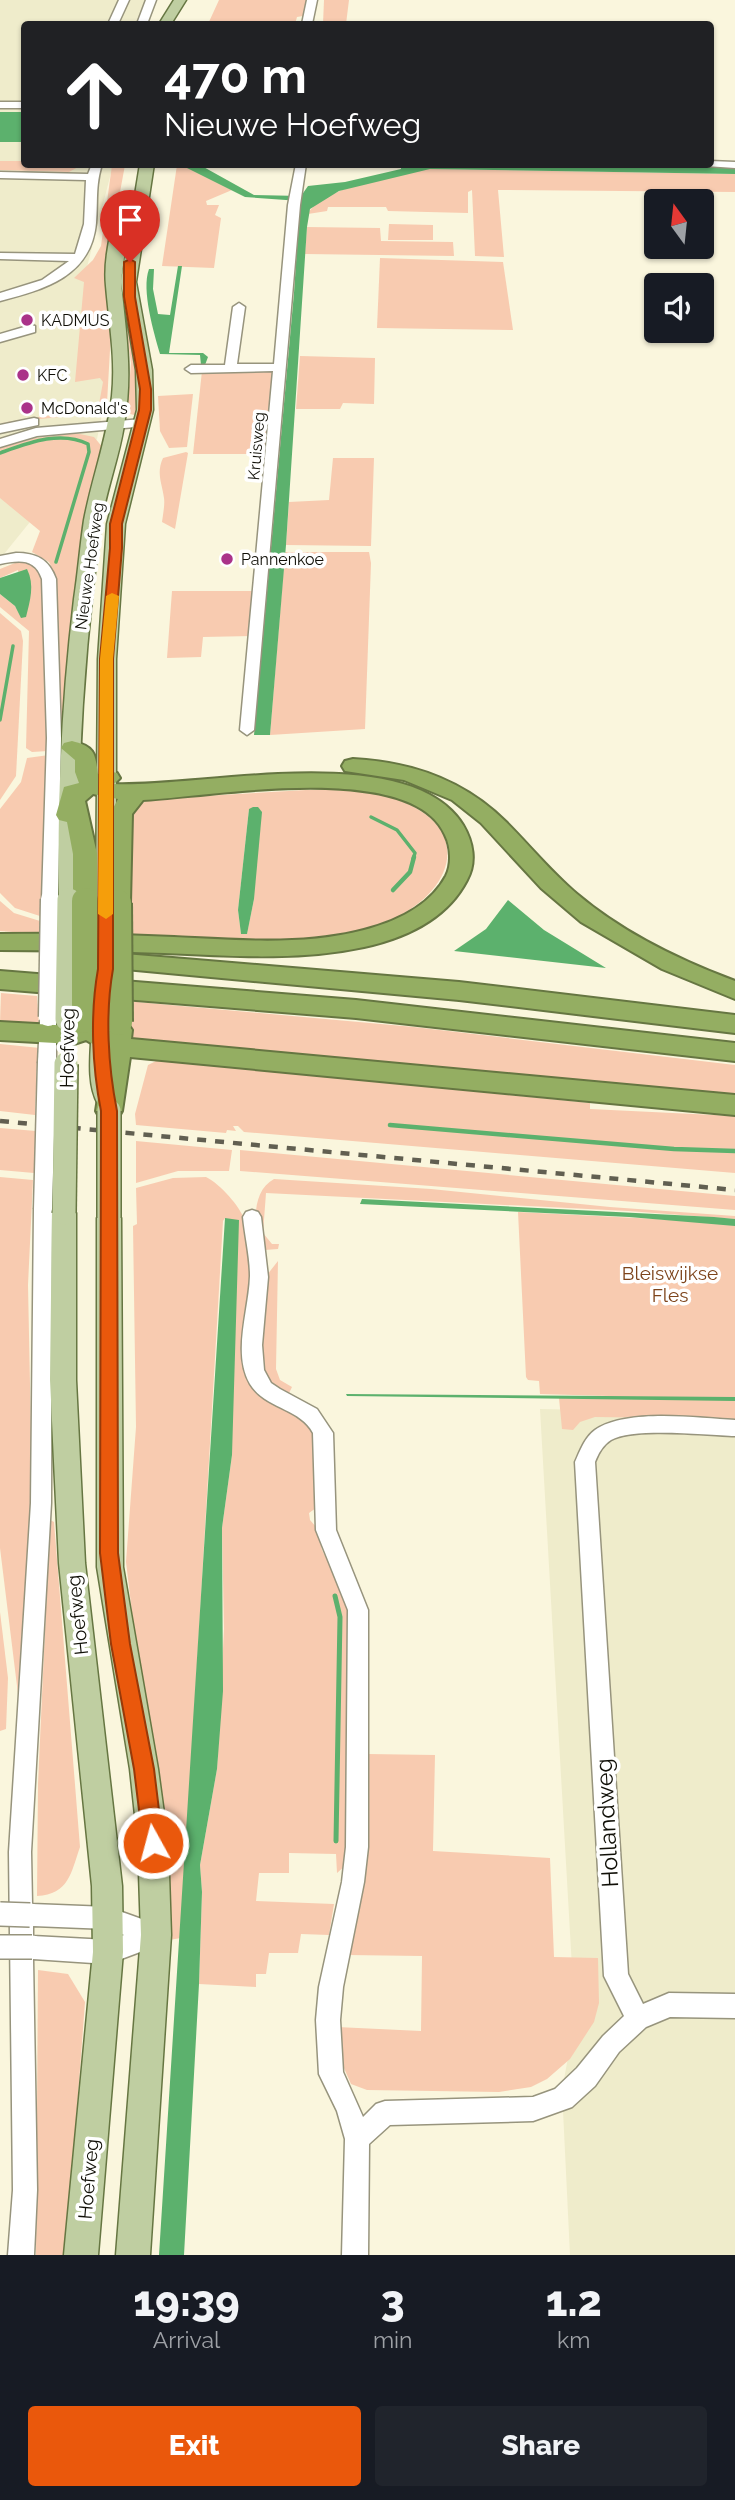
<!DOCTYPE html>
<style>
:root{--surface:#171b24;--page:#20242c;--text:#f1f3f6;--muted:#9ea1a6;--accent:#ea580c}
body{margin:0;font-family:Raleway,sans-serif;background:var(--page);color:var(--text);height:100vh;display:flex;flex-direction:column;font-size:26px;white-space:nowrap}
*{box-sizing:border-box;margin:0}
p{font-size:23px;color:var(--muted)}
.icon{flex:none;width:38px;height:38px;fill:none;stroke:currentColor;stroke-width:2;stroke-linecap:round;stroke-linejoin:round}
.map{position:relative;height:2255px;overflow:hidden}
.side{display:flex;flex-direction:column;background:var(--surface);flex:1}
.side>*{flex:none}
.banner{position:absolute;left:21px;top:21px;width:693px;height:147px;border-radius:7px;box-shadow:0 2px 5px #0004;background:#202124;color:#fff;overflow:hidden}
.needle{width:46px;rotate:345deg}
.fabs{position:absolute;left:644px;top:189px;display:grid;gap:14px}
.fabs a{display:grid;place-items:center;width:70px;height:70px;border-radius:7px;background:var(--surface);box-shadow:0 2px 5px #0004;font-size:35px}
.pin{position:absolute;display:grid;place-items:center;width:60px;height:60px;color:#fff;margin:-72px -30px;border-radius:50% 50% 50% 0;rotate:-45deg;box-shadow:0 0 7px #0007}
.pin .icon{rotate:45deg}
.me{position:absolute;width:77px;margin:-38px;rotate:353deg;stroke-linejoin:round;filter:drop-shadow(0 0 5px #0008)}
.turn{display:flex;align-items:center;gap:24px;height:147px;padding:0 28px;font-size:32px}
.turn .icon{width:91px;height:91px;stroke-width:2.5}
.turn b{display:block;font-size:49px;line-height:60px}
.eta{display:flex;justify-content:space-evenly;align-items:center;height:119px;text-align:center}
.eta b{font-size:42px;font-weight:800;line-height:49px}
.button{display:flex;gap:14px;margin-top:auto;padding:14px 28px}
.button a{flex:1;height:80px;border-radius:7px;background:var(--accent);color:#fff;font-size:28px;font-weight:800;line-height:80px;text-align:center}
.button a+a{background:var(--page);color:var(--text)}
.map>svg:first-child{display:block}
.built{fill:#efeccb}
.green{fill:#f8cbb0;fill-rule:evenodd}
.water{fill:#5cb16d}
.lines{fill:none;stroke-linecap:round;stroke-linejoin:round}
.stream-far2{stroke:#5cb16d;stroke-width:3.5}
.stream-far1{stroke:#5cb16d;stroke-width:4.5}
.stream{stroke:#5cb16d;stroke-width:5}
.minor-casing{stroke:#97947d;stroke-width:3}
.major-casing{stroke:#667642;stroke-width:3}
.highway-casing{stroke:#667642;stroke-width:4}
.minor{fill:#fff;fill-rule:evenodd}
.major{fill:#bfcea1;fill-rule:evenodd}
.highway{fill:#94ae62;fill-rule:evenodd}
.rail{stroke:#615f51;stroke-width:4.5;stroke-dasharray:9 9;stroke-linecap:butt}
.minor-bridge-far1-casing{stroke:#97947d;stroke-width:21;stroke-linecap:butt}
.minor-bridge-casing{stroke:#97947d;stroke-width:26;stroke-linecap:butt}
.major-bridge-casing{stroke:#667642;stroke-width:26;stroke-linecap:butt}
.highway-bridge-casing{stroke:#667642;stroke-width:30;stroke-linecap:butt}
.minor-bridge-far1{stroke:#fff;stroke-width:18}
.minor-bridge{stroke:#fff;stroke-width:23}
.major-bridge{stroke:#bfcea1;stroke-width:23}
.highway-bridge{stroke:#94ae62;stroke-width:26}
.route{fill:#ea580c;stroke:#983908;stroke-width:2}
.slow{fill:#f59e0b}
.poi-dot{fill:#aa3389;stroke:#fff;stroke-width:2.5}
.labels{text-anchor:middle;stroke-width:7;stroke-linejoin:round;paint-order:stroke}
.far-poi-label{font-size:16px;fill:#100f07;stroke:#fff;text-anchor:start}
.far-street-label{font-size:16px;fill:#100f07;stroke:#fff}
.street-label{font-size:19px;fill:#100f07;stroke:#fff}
.park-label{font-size:19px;fill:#7d441b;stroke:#fff}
.near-street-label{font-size:23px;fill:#100f07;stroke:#fff}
</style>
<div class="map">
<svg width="735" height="2255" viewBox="0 0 735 2255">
<rect width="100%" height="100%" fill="#faf6dd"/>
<g class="built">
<path d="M0,0H149L146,24H24V164L113,165L85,275L108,385L97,439L0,559Z"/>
<path d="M540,1409L735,1413V2255H570L562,2090L575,2020Z"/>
</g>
<g class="green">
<path d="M219,0H310L305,24H302L303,16L297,17L295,24H208Z"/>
<path d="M324,0H349L346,24H323Z"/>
<path d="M0,161H24V164L80,166L69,172L0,170Z"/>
<path d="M112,165H125L105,273L111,332L107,403L90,414L0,423L92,409L99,404L103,382L100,378L75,382L84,282L74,278L93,260L101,246Z"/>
<path d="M177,165L187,166L232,190L206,201L207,205H219L215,215L221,218L214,268L162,266Z"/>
<path d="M430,169L735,174V192L498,190L504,257L475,256L472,190L468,192V213L388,211L386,207H328L327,211L308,214C320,188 402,172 430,169Z"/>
<path d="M389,224L433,225V240H388Z"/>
<path d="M307,227L380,228L381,241L453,242L454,256L305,254Z"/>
<path d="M123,245H127L140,407L134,415L127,413L131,363L121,289Z"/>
<path d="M380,258L503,262L513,330L377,328Z"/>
<path d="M300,356L375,358L374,404L343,403L340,409H296Z"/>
<path d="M272,369L267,454H193L202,371Z"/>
<path d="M193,394L187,447L169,448L160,431L158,396Z"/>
<path d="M75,433L94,437L104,449L90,493L81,535L61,740L52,568L49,562L32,552L40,531L0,498V448L35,438Z"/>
<path d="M186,452L188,453L175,529L162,522C163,514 165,505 164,498C162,483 156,473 163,458Z"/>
<path d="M333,458H374L371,546L286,545L289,502L329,500Z"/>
<path d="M285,552H369L371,563L365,729L270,735Z"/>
<path d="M28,562L42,572L48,751L32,752L26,748L29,631L0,607V594L15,606L21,617L18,570L0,578V569L15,563Z"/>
<path d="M172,591H256L252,636L203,637L201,657L167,658Z"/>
<path d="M0,613L21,631L23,641L16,776L0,800Z"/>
<path d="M49,755L43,917L15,908L0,893V809L21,782L27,758Z"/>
<path d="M306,790C340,790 374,789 406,803C475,834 449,894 392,919C314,952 211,940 128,938V818L138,805L151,799ZM249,809H253L254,899L247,933L241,934L238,910Z"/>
<path d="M0,901L14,913L40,921L39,934L0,931Z"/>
<path d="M1,993L37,996L39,1026L0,1023Z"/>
<path d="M126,1001L414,1027L735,1065V1099L125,1041Z"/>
<path d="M0,1044L40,1048L37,1061L35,1115L0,1111Z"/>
<path d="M158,1060L590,1103V1109L735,1116V1173L244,1132L238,1126H233L236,1131L227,1130L226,1133L136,1125L135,1114L148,1065Z"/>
<path d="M0,1128L36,1131L34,1173L0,1170Z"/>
<path d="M136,1141L232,1150L229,1171H178L136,1183Z"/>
<path d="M240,1150L735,1196V1210L240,1171Z"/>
<path d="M0,1177L33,1180L28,1285L32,1483L18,1694L0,1548Z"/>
<path d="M206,1177C220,1184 240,1206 245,1221C256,1262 248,1322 246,1364L315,1432L316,1508L309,1513L310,1520L317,1528L322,1550L348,1602L351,1621L347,1864L337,1873L336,1854L289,1853V1873H259L256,1901L334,1904L329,1935L301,1934L298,1953H269L266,1974H256V1987L199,1984L202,1892L200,1865L217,1769L224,1629L222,1528L232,1455L225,1218L223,1221L181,1938L169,1940L166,1837L160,1778L137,1654L126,1562L136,1427L133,1226L137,1224L136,1188L173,1178Z"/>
<path d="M274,1179L431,1189L610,1207L735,1216V1219L628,1211L266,1193L263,1233L272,1244H279L278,1249L265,1250C252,1230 251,1191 274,1179Z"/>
<path d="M518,1212L735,1223V1419L595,1417L580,1422L573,1430L562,1429L559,1398L609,1399V1396L540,1394L539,1381L528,1380L526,1377Z"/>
<path d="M278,1261L276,1369L280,1380L292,1387L289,1393C273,1386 265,1379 260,1362L267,1275Z"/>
<path d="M50,1520L54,1522L80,1847C71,1873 69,1894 37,1896L38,1784Z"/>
<path d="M0,1612L8,1678L6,1729L0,1731Z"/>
<path d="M368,1754L435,1755L433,1851L550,1858L554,1957L598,1958L599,2003L594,2022L570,2059L547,2079L531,2087L499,2092L367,2090L351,2084L344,2068H338L337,2027L421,2031L422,1956L347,1955L364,1881Z"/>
<path d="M38,1970L68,1974L85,2002L66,2255H36Z"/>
</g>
<g class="water">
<rect x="0" y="112" width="24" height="30"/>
<path d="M181,165H200L254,195L301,196L308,186L345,182L401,169V165L735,167V174L430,169L339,191L310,209L307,227L286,545L270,735H254L294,293L300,201L245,197Z"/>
<path d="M178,266H182L169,353H203L208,357L205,365H201L200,355L160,354C154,333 141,290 149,269H154L153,289L158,314L170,315Z"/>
<path d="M27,569C35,585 30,601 26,617L21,618L15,606L0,594V578Z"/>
<path d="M253,807H258L262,812L254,899L247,934H241L238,910L249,809Z"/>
<path d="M508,900L544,930L606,968L454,951L486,929Z"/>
<path d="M362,1199L714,1217L735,1219V1226L629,1217L360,1204Z"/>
<path d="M225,1218L239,1220L232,1455L222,1528L223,1691L217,1769L200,1865L202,1892L199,1984L184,2255H159Z"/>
<path d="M346,1394L735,1397V1401L347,1396Z"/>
</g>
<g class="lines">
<g class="stream-far2">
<path d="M0,453C28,443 60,430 88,444L89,452L56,562"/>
<path d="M0,720L13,646"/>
<path d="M371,817L397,830L415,853L413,859"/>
</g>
<g class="stream-far1">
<path d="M393,890L410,872L414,857"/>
<path d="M390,1125L674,1149L735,1151"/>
</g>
<path class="stream" d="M335,1596L340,1617L336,1841"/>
<g class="minor-casing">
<g id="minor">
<path d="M119,0H129L118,24H108Z"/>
<path d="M146,0H156L147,24H137Z"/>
<path d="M307,0H317L312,24H302Z"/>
<rect x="0" y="102" width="24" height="6"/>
<path d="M710,161L735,162V168L706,166L705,164H710Z"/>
<path d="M92,164H102C95,187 98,201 96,223C91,276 46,289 0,301V293L42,280L69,261L0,259V253L75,254L84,224L86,180L0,178V172L88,174Z"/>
<path d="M296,164H306L300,205L254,730L247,735L240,730L273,371L191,373L185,369L191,365H225L233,307L239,303L245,307L237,364H274L288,205Z"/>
<path d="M31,325L35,326V332L0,342V334Z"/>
<path d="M34,418L38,419V425L0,433V425Z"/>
<path d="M142,419L148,423L146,426L37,436L0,447V439L36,428Z"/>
<path d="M16,553C36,553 49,559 56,579L61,738L58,899L50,904L42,899L47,738L42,579C35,558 19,560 0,564V556Z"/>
<path d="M48,1015L56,1021V1062L47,1068L38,1062L40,1021Z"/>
<path d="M43,1202L49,1204L52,1209L51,1503L31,1852L32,1904L108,1907L164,1927L168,1935L164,1943L108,1964L33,1959L37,2190L34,2255H8L13,2190L9,1852L31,1503L34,1209L37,1204ZM33,1926L108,1929L124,1935L108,1940L33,1936Z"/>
<path d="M252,1210L258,1212L261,1217L268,1277L262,1345L264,1370L271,1383L280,1389L317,1409L333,1433L336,1530L368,1610V1847L364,1882L343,1987L340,2020L343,2072L363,2117L376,2104L385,2101L533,2097L555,2089L577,2068L603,2036L624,2016L604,1976L575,1462C580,1451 585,1437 595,1430C626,1408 699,1418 735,1420V1436C708,1435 632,1427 611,1440C603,1445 598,1454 595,1462L628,1974L643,2004L669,1993L735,1994V2018L670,2017L646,2027L619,2052L595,2086L572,2107L533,2121L390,2125L369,2144L368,2255H342L345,2139L337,2111L319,2074L316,2020L319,1987L342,1882L346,1847L348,1610L316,1530L313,1433C300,1408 265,1409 250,1384C232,1353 249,1310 250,1276C250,1257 245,1237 243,1217L246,1212Z"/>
</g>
</g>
<g class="major-casing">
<g id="major">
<path d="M174,0H186L171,24H159Z"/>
<path d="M140,164H154L136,282L152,370L153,410L125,524L116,659V903L113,908H99L96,903L98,659L107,524L137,410L136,370L121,283C126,333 133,374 124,425C119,458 106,490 101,524C84,649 76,774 79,900L76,905H62L59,900C57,799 62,699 74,599C78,573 80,546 84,520C92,478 107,439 112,396C116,358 109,323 106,286C103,258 112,229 117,202L124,198L129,199L131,202L121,281Z"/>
<path d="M103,1013L111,1016L114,1021L113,1077L117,1098L114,1104L106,1106L98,1104C85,1081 92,1047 92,1021L95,1016Z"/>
<path d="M64,1204L72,1207L76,1213V1380L85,1563L122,1886L123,1952L98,2255H64L93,1952L92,1886L59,1563L50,1380L52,1213L56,1207Z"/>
<path d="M109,1209L117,1212L121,1218L123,1567L158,1769L168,1843L171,1935L150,2255H116L141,1935L138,1843L130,1769L97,1567V1218L101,1212Z"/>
</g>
</g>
<g class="highway-casing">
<g id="highway">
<path d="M72,741C95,747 95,753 98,774L109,771L117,773L120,778L114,784C201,788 409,738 463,825C473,842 477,862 467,880C447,919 405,938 364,947C299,961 230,956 164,953C109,951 55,950 0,950V934C58,933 116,934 174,937C236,940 304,946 364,930C395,922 430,906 446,876C452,864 451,847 445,835C412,759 210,797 143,800L132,814L130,903L126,909L118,911L110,909L106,903L110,814L118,799L93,794L85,801L97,854V901L93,907L85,909L77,907L73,901V854L67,822L59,820L56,815L64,787L79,783L75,772V760L61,748L64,743Z"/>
<path d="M353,759C412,762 464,780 506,822C530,846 551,872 577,894C623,933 679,960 735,981V999L662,969L581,922L541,888L481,823L452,800L404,780L345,771L342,766L345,761Z"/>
<path d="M113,953L459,982L735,1015V1033L459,1000L104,967L101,961L104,955Z"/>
<path d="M0,971L356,1000L735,1043V1061L356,1018L0,989Z"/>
<path d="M85,1011L97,1018L103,1016L112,1019L114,1022L128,1024L132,1030L131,1039L735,1095V1115L130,1057L122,1111L118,1118L109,1121L100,1118L96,1111L105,1051L86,1040L74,1044L0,1040V1022L73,1026L75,1025L72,1020L76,1014Z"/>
</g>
</g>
<use href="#minor" class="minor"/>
<use href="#major" class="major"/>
<use href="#highway" class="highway"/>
<path class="rail" d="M0,1121L735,1190"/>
<g class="minor-bridge-far1-casing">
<g id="minor-bridge-far1">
<path d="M48,1017L50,899"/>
<path d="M43,1209L47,1062"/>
</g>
</g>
<g class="minor-bridge-casing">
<g id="minor-bridge">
<path d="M0,1914L30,1915"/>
<path d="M0,1947H32"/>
</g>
</g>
<g class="major-bridge-casing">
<g id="major-bridge">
<path d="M102,986L103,1021"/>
<path d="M67,1019L69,900"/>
<path d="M109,1111V1218"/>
<path d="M64,1213L66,1064"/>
</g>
</g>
<g class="highway-bridge-casing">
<g id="highway-bridge">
<path d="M85,901V1020"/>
<path d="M118,903L119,1022"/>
</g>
</g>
<use href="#minor-bridge-far1" class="minor-bridge-far1"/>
<use href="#minor-bridge" class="minor-bridge"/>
<use href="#major-bridge" class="major-bridge"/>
<use href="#highway-bridge" class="highway-bridge"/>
</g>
<path class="route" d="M130,259L135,262V297L151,389V410L122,524V548L113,659V969C105,1014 108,1066 117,1111L118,1553L130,1644L154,1769L163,1843L160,1850L153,1853L146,1850L143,1843L134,1769L111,1644L100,1553L101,1111C92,1066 90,1014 98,969L100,659L110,548V524L139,410L140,389L124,297V262Z"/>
<path class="slow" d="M112,593L119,596L113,659V914L106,919L98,914L100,659L106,596Z"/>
<g class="poi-dot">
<circle cx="27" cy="320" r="7"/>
<circle cx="23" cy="375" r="7"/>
<circle cx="27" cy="408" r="7"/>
<circle cx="227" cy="559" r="7"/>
</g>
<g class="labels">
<g class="far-poi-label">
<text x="41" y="326">KADMUS</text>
<text x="37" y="381">KFC</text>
<text x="41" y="414">McDonald's</text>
<text x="241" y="565">Pannenkoe</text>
</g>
<g class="far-street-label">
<text transform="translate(256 446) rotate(-85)" y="6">Kruisweg</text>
<text transform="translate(89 566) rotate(-82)" y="6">Nieuwe Hoefweg</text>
</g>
<g class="street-label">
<text transform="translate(67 1048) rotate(-89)" y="7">Hoefweg</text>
<text transform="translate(77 1615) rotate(-96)" y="7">Hoefweg</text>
<text transform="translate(88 2179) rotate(-85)" y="7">Hoefweg</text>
</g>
<g class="park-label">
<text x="670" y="1280">Bleiswijkse<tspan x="670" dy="22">Fles</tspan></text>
</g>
<g class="near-street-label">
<text transform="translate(607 1823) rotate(-93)" y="8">Hollandweg</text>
</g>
</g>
</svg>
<div class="fabs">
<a><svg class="needle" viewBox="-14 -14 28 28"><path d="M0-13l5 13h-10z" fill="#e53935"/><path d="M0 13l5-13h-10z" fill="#9ea1a6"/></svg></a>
<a><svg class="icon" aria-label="sound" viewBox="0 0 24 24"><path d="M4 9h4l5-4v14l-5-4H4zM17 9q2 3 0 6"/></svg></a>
</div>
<div class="pin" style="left:130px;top:262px;background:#d93025"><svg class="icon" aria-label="arrive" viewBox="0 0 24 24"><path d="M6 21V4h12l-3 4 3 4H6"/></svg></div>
<svg class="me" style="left:153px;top:1843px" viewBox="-20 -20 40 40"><circle r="17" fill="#ea580c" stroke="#fff" stroke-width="3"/><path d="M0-11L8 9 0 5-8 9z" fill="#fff"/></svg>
<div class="banner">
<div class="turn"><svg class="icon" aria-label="ahead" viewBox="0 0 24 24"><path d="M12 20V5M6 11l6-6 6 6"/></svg><div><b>470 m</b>Nieuwe Hoefweg</div></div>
</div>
</div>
<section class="side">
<div class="eta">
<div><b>19:39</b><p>Arrival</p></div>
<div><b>3</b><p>min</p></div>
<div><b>1.2</b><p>km</p></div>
</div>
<div class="button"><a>Exit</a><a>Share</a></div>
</section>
